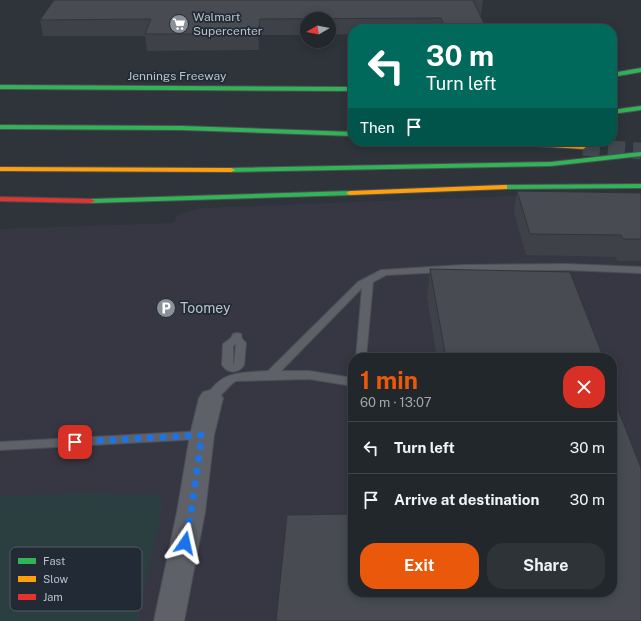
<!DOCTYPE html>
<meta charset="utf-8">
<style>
:root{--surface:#22272c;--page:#2e3338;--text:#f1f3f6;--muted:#a2a5a9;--line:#3f4448;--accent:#ea580c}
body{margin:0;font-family:"Public Sans",sans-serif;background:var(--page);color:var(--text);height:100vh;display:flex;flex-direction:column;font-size:15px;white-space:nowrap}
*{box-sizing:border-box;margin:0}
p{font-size:13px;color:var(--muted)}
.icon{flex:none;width:22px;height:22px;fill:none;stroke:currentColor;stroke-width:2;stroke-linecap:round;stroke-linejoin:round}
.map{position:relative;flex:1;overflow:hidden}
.drawer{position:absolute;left:348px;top:353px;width:269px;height:244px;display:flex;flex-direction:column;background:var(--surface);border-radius:16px;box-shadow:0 2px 10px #0003,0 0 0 1px var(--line)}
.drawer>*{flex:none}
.banner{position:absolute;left:348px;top:24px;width:269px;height:122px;border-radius:16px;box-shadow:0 2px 10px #0003,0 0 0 1px var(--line);background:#00695c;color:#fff;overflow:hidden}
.needle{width:26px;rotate:260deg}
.tools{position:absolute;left:300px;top:12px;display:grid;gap:8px}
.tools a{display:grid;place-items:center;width:36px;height:36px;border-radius:50%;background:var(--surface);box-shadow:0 2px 10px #0003,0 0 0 1px var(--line);font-size:20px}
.pin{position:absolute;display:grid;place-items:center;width:34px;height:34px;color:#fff;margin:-17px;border-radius:8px;box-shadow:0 2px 6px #0006}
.me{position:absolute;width:44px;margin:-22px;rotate:11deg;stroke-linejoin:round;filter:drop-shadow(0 0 3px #0008)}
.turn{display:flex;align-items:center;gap:14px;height:84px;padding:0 12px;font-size:18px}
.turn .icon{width:52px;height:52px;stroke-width:2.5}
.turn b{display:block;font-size:28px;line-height:34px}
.then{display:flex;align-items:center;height:38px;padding:0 12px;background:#0003;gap:8px;font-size:15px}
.round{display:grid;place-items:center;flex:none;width:42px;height:42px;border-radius:16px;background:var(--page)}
.head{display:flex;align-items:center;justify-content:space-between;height:68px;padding:0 12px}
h1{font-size:24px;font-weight:700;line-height:30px;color:var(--accent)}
.action{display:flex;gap:8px;margin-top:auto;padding:8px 12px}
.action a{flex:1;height:46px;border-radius:16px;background:var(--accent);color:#fff;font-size:16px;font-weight:700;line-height:46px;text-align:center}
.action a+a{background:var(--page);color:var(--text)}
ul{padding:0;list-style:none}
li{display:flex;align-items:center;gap:12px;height:52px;padding:0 12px;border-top:1px solid var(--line)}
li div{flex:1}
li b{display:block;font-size:15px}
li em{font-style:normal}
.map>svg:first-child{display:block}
.medical{fill:#373743;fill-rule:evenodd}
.green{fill:#2c3f40}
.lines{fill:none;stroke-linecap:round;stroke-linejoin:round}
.highway-tunnel{stroke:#434950;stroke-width:17;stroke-dasharray:17 8;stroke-linecap:butt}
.lane-casing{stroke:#4c5055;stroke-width:2}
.street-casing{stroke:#4c5055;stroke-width:2}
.fast-casing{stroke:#4b5056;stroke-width:2}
.slow-casing{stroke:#4b5056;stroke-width:2}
.jam-casing{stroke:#4b5056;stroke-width:2}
.lane{fill:#5e6268;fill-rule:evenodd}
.street{fill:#5e6268;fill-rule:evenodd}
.fast{fill:#30b455;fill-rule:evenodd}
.slow{fill:#ff9f0a;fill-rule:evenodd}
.jam{fill:#e5322d;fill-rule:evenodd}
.wall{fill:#3e4147}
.shaded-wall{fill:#323539}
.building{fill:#484c52;stroke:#323539}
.route{stroke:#1a73e8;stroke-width:7;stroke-dasharray:0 12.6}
.labels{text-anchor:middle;stroke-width:3.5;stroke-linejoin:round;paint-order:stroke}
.far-poi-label{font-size:12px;fill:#bac1ca;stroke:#222b35;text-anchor:start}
.far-street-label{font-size:12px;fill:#bac1ca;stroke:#222b35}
.poi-label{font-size:14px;fill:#bac1ca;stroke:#222b35;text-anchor:start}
.key{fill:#222b35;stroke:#505862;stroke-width:1}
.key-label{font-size:11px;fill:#bac1ca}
</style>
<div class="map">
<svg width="641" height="621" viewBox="0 0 641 621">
<rect width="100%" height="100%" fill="#2e343a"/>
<path class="medical" d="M641,194V621H0V229L174,223L176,217L182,213L203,208L534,195ZM353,358H612V592H353Z"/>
<path class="green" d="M85,493L152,495L161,498L163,504L138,621H0V497Z"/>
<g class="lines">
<path class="highway-tunnel" d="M583,147L641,151"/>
<g class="lane-casing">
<g id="lane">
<path d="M566,264L641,267V273L566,270L463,271L386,275L373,282L366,358H356L362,288L281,371H309L353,378V386L309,379L236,381C227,386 217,404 207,401L205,398C222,370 239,373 268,371L358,282L381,270L463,265Z"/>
<path d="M237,333L241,334L242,339L246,343L244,365C238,374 228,374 222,365L223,344L231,338L233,334ZM236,344L234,363L233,364V346Z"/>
<path d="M202,431L206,432L208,435L206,438L202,439L0,450V442Z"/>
</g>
</g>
<g class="street-casing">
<path id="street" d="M211,390L219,392L223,398L214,435L205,512L184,621H154L177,512L190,435L199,398L203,392Z"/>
</g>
<g class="fast-casing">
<g id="fast">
<path d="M641,68V72L612,77V73Z"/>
<path d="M0,85L353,87V91L0,89Z"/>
<path d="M641,106V110L612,114V110Z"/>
<path d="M0,125L182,126L353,132V136L182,130L0,129Z"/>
<path d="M641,152V156L551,166L231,172L227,170L231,168L551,162Z"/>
<path d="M641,184V188L504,189L500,187L504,185Z"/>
<path d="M350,191L354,193L353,195L91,203L87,201L91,199Z"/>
</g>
</g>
<g class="slow-casing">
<g id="slow">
<path d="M360,141H434C424,149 378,144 363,143Z"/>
<path d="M485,141H520L583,145L586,147L583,149L488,143Z"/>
<path d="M0,167L231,168L235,170L231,172L0,171Z"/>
<path d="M504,185H507V189L350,195L346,193L350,191Z"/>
</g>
</g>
<g class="jam-casing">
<path id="jam" d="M0,197L91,199L95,201L91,203L0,201Z"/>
</g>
<use href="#lane" class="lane"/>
<use href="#street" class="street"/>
<use href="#fast" class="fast"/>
<use href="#slow" class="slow"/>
<use href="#jam" class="jam"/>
</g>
<g class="wall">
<path d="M54,0H483L481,15H480L486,28V29H353V34L329,35V19H307V35H260L259,50L147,51L145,36H43L40,20Z"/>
<path d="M517,191L641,193V261H617L616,257L526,255L514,212Z"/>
<path d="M430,269L602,354L601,358H437L427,297Z"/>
</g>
<path class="shaded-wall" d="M260,19V35L259,50L258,34Z"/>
<g class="building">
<path d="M54,0H473L486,28L445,27L441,18L260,19L258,34H145L151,19L40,20Z"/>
<path d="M517,191L641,193V239H623L621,235L530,234Z"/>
<path d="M430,269L570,272L602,354H596L598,358H446Z"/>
<path d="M612,394L641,468V621H276L287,515L353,514V592H612Z"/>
</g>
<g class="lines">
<path class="route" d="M75,442L202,435L191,512L185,543"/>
</g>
<defs>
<g id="supermarket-disc" transform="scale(1)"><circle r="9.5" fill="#899098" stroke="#222b35"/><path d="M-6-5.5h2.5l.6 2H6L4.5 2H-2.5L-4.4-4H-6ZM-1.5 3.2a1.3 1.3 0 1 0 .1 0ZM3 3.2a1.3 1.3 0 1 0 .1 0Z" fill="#fff"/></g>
<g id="parking-disc" transform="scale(1)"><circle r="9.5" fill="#899098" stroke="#222b35"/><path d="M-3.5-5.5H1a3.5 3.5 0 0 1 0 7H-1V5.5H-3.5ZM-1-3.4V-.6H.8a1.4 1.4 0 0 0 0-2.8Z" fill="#fff"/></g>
</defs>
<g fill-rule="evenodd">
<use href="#supermarket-disc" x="179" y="24"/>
<use href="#parking-disc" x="166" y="308"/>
</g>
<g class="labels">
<g class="far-poi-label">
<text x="193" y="21">Walmart<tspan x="193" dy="14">Supercenter</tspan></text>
</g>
<g class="far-street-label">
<text x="177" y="80">Jennings Freeway</text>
</g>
<g class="poi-label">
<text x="180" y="313">Toomey</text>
</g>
</g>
<rect x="10" y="547" width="132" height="64" rx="6" class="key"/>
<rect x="18" y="558" width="18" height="6" fill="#30b455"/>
<rect x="18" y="576" width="18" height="6" fill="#ff9f0a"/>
<rect x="18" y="594" width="18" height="6" fill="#e5322d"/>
<g class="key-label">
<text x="43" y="565">Fast</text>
<text x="43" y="583">Slow</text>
<text x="43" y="601">Jam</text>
</g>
</svg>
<div class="tools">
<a><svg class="needle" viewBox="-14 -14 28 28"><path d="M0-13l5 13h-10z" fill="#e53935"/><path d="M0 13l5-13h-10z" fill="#a2a5a9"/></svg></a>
</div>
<div class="pin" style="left:75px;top:442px;background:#d93025"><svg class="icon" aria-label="arrive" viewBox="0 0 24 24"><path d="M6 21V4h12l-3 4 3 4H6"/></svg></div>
<svg class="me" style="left:185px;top:543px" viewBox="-20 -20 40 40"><path d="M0-17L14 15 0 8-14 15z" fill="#1a73e8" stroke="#fff" stroke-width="4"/></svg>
<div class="banner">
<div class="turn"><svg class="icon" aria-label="left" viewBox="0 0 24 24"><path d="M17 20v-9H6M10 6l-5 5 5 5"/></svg><div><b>30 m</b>Turn left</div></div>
<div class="then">Then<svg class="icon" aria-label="arrive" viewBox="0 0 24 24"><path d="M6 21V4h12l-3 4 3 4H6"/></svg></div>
</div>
<section class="drawer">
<div class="head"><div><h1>1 min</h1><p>60 m · 13:07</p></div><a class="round" style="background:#d93025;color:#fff"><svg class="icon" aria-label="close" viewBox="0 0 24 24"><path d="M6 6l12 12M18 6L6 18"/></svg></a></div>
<ul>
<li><svg class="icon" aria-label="left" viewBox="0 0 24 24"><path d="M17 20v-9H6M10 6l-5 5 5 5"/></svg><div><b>Turn left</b></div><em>30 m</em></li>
<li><svg class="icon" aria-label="arrive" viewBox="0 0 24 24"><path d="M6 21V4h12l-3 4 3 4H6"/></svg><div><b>Arrive at destination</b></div><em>30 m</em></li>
</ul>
<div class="action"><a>Exit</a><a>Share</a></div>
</section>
</div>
